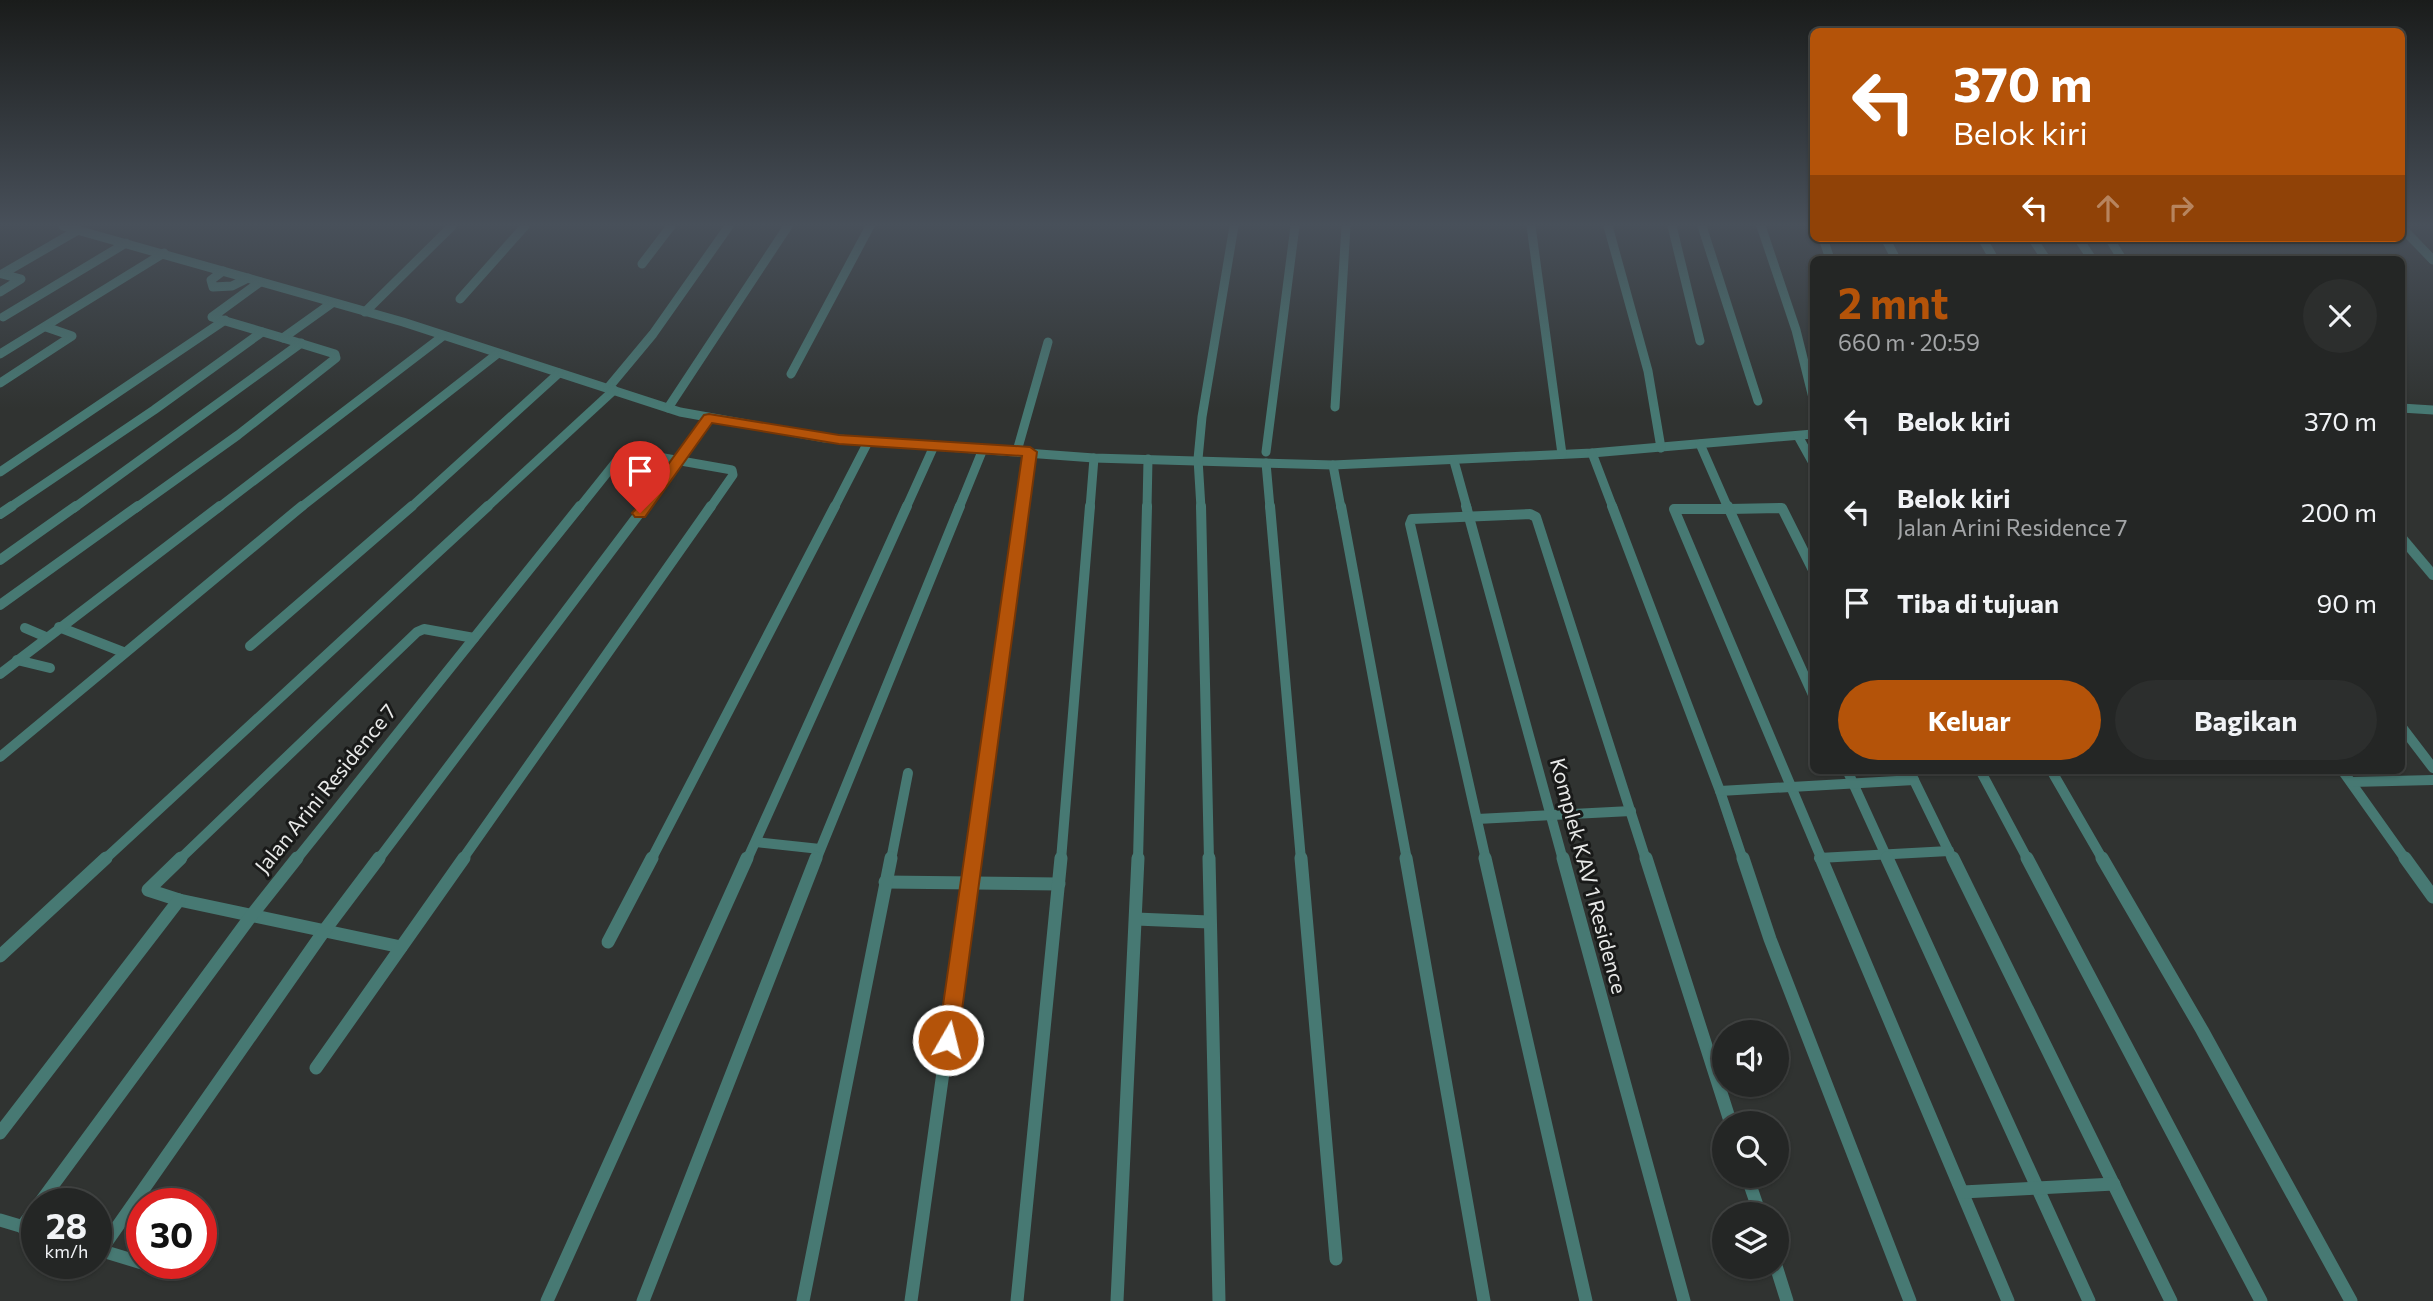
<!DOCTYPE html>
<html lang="id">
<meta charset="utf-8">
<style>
:root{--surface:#242625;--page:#2c2e2d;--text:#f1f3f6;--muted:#a3a5a7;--line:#414342;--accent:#b45309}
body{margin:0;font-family:Commissioner,sans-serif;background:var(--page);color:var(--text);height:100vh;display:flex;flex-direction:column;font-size:26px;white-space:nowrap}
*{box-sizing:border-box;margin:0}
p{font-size:23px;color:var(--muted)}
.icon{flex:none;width:38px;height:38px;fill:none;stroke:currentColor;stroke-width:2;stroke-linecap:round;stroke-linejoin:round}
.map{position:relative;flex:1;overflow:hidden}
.panel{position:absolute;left:1810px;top:256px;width:595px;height:518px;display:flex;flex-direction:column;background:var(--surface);border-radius:10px;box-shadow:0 2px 5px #0004,0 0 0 2px var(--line)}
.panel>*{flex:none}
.guide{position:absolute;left:1810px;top:28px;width:595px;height:214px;border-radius:10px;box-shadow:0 2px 5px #0004,0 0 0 2px var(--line);background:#b45309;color:#fff;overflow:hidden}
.fabs{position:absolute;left:1712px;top:1020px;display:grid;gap:14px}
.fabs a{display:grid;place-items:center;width:77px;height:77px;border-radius:50%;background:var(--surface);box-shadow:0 2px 5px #0004,0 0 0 2px var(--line);font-size:35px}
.speed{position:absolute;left:21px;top:1188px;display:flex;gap:14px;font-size:35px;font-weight:700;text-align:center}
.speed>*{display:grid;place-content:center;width:91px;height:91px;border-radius:50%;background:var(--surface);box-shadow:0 2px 5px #0004,0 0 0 2px var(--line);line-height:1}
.speed small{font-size:18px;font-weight:400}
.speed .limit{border:10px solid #d22;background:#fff;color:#111}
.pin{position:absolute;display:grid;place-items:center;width:60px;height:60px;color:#fff;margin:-72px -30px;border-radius:50% 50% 50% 0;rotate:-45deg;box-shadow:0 0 7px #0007}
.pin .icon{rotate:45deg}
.me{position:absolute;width:77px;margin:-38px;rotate:8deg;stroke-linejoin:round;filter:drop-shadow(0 0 5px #0008)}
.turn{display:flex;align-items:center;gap:24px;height:147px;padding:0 28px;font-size:32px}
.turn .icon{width:91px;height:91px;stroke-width:2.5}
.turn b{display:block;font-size:49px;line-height:60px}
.lanes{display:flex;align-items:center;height:66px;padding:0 28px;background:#0003;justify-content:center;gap:35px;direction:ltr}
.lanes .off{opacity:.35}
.round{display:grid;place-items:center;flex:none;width:74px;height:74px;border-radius:37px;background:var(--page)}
.headline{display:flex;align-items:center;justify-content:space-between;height:119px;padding:0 28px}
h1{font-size:42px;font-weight:700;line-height:52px;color:var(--accent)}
.cta{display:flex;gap:14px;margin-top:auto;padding:14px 28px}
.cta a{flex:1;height:80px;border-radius:42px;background:var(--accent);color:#fff;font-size:28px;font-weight:700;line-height:80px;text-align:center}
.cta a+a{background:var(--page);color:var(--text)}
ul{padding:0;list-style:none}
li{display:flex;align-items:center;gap:21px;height:91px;padding:0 28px}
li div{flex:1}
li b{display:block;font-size:26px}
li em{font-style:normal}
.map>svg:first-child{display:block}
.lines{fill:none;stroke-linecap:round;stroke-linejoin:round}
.street-far2{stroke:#477973;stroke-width:9}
.street-far1{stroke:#477973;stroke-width:10}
.street{stroke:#477973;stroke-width:13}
.route{fill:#b45309;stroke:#753606;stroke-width:2}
.labels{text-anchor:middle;stroke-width:6;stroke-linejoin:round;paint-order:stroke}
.street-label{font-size:21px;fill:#e8e9e8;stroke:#191a19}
</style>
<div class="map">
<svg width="2433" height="1301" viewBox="0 0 2433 1301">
<rect width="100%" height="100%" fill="#303331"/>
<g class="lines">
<g class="street-far2">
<path d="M63,226L403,322L680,412L825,438L1094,458L1333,465L1592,453L1813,434"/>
<path d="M1531,226L1562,454"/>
<path d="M1608,226L1648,371L1661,448"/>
<path d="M1672,226L1700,341"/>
<path d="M1702,226L1758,401"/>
<path d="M1761,226L1796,330L1813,398"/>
<path d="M2401,227L2433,260"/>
<path d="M1823,238L1830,259"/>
<path d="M1885,238L1896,259"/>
<path d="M1982,238L1994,259"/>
<path d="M2032,238L2046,259"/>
<path d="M2078,238L2092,259"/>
<path d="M2109,238L2122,259"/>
<path d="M642,264L671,226"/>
<path d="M223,271L211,280L213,287L232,286L248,278"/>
<path d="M260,282L212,317L283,338L332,303"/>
<path d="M0,292L21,279L2,274L78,230"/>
<path d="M460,299L525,226"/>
<path d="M365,312L452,226"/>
<path d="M3,317L126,243"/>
<path d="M0,354L164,253"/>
<path d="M791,374L870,226"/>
<path d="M0,383L72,336L46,327"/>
<path d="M608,388L653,334L729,226"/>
<path d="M1335,407L1346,226"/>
<path d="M668,408L788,226"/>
<path d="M2401,408L2433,410"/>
<path d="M1798,436L1813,463"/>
<path d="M1700,444L1728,508"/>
<path d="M1017,451L1048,342"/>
<path d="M1266,452L1295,226"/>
<path d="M1592,453L1613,508"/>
<path d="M1454,461L1467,508"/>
<path d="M1266,463L1270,508"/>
<path d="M1333,465L1341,508"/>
<path d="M0,472L225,320"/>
<path d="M9,508L154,410L262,332"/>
<path d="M74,508L301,343"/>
<path d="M136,508L238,435L336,358L335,354L283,338"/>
<path d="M218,508L443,336"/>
<path d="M300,508L497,354"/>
<path d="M410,508L559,373"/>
<path d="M486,508L614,390"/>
<path d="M579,508L619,458L630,452L732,470L733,475L710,508"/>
<path d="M644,508L709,418"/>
<path d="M834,508L868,442"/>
<path d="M906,508L934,446"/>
<path d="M959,508L983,449"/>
<path d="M1022,508L1030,452"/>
<path d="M1090,508L1094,458"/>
<path d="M1147,508L1148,459"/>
<path d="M1201,508L1198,459L1202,417L1234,226"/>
</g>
<g class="street-far1">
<path d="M1201,506L1209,860"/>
<path d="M1270,506L1301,860"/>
<path d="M1341,506L1407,860"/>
<path d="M1466,506L1563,860"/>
<path d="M1612,506L1720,791L1743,860"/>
<path d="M1728,506L1729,509L1782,508L1813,570"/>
<path d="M0,514L12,506"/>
<path d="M2401,537L2433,575"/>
<path d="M0,560L76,506"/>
<path d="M0,605L138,506"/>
<path d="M59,627L123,652"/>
<path d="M25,628L46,637"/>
<path d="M250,646L412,506"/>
<path d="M17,660L50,668"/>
<path d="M0,674L220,506"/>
<path d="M1813,695L1729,509H1674L1822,860"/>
<path d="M2401,726L2433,768"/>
<path d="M0,757L302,506"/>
<path d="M1847,770L1888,860"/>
<path d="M1909,770L1953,860"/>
<path d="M1980,770L2028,860"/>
<path d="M2051,770L2103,860"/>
<path d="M2342,770L2406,860"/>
<path d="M2351,782L2433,780"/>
<path d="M1720,791L1914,780"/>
<path d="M1477,819L1631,811"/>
<path d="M756,842L820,849"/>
<path d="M1819,858L1949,851"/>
<path d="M104,860L488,506"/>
<path d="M179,860L417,632L424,629L474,638"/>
<path d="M296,860L580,506"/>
<path d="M378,860L645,506"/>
<path d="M462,860L711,506"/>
<path d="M651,860L835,506"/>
<path d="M747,860L907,506"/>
<path d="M816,860L960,506"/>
<path d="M891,860L908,773"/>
<path d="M973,860L1022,506"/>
<path d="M1061,860L1090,506"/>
<path d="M1138,860L1147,506"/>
<path d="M1486,860L1410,524L1412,519L1530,514L1536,517L1646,860"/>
</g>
<g class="street">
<path d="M181,858L148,890L179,900L401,947"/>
<path d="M1209,858L1219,1301"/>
<path d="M1301,858L1336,1259"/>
<path d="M1406,858L1484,1301"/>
<path d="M1485,858L1586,1301"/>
<path d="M1563,858L1684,1301"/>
<path d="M1646,858L1731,1124"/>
<path d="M1743,858L1770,939L1910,1301"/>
<path d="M1821,858L2008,1301"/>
<path d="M1887,858L2089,1301"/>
<path d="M1953,858L2171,1301"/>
<path d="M2027,858L2261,1301"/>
<path d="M2102,858L2202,1030L2351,1301"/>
<path d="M2405,858L2433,897"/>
<path d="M885,882L1059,884"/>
<path d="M1136,919L1209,922"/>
<path d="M608,942L652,858"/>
<path d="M0,956L106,858"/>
<path d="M316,1068L464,858"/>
<path d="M0,1133L179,900"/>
<path d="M1747,1176L1760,1214"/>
<path d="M1963,1192L2114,1184"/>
<path d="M39,1204L251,916L297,858"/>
<path d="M0,1220L37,1231"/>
<path d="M22,1227L37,1206"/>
<path d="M96,1249L142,1263"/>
<path d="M101,1250L324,931L379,858"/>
<path d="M1776,1266L1787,1301"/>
<path d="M547,1301L747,858"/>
<path d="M643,1301L816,858"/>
<path d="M803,1301L891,858"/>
<path d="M911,1301L973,858"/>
<path d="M1017,1301L1061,858"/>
<path d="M1117,1301L1138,858"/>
</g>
</g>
<linearGradient id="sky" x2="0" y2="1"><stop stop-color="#1a1c1b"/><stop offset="0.55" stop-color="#48505a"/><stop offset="1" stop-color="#48505a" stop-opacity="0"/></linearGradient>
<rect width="2433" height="409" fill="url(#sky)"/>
<path class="route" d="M709,414L839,435L1030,447L1037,452L958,1040L955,1047L948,1049L941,1047L938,1040L1022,456L839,444L712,423L645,517H635L632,513L635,510L704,415Z"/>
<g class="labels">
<g class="street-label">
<text transform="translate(326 789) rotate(-51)" y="7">Jalan Arini Residence 7</text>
<text transform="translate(1588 876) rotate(75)" y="7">Komplek KAV 1 Residence</text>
</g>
</g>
</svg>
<div class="fabs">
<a><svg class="icon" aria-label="sound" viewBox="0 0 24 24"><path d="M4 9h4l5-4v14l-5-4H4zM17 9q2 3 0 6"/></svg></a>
<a><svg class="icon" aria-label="search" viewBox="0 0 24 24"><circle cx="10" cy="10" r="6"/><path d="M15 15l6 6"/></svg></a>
<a><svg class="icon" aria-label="layers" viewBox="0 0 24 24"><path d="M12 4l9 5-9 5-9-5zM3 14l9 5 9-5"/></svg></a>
</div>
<div class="speed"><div>28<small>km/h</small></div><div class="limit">30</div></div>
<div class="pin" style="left:640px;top:513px;background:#d93025"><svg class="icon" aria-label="arrive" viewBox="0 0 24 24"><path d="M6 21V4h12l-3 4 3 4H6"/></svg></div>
<svg class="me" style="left:948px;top:1040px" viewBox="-20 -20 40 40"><circle r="17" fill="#b45309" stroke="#fff" stroke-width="3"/><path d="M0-11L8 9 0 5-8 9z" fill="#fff"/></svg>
<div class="guide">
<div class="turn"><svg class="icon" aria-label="left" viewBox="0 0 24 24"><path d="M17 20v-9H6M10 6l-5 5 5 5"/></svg><div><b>370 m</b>Belok kiri</div></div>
<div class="lanes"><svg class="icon" aria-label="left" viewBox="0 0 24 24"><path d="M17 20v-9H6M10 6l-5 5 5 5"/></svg><svg class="icon off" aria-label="ahead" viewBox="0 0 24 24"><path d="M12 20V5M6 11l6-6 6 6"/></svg><svg class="icon off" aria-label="right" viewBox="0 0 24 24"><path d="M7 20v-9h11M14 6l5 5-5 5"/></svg></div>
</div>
<section class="panel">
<div class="headline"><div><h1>2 mnt</h1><p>660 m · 20:59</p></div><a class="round"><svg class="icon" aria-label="close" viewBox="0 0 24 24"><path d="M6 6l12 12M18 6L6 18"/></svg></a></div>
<ul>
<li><svg class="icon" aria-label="left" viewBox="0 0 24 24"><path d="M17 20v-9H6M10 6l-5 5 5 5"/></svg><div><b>Belok kiri</b></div><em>370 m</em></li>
<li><svg class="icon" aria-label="left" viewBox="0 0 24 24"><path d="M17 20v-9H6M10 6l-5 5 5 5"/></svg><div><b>Belok kiri</b><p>Jalan Arini Residence 7</p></div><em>200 m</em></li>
<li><svg class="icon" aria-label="arrive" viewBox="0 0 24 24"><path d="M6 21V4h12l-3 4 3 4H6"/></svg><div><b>Tiba di tujuan</b></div><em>90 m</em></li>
</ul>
<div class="cta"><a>Keluar</a><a>Bagikan</a></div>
</section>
</div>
